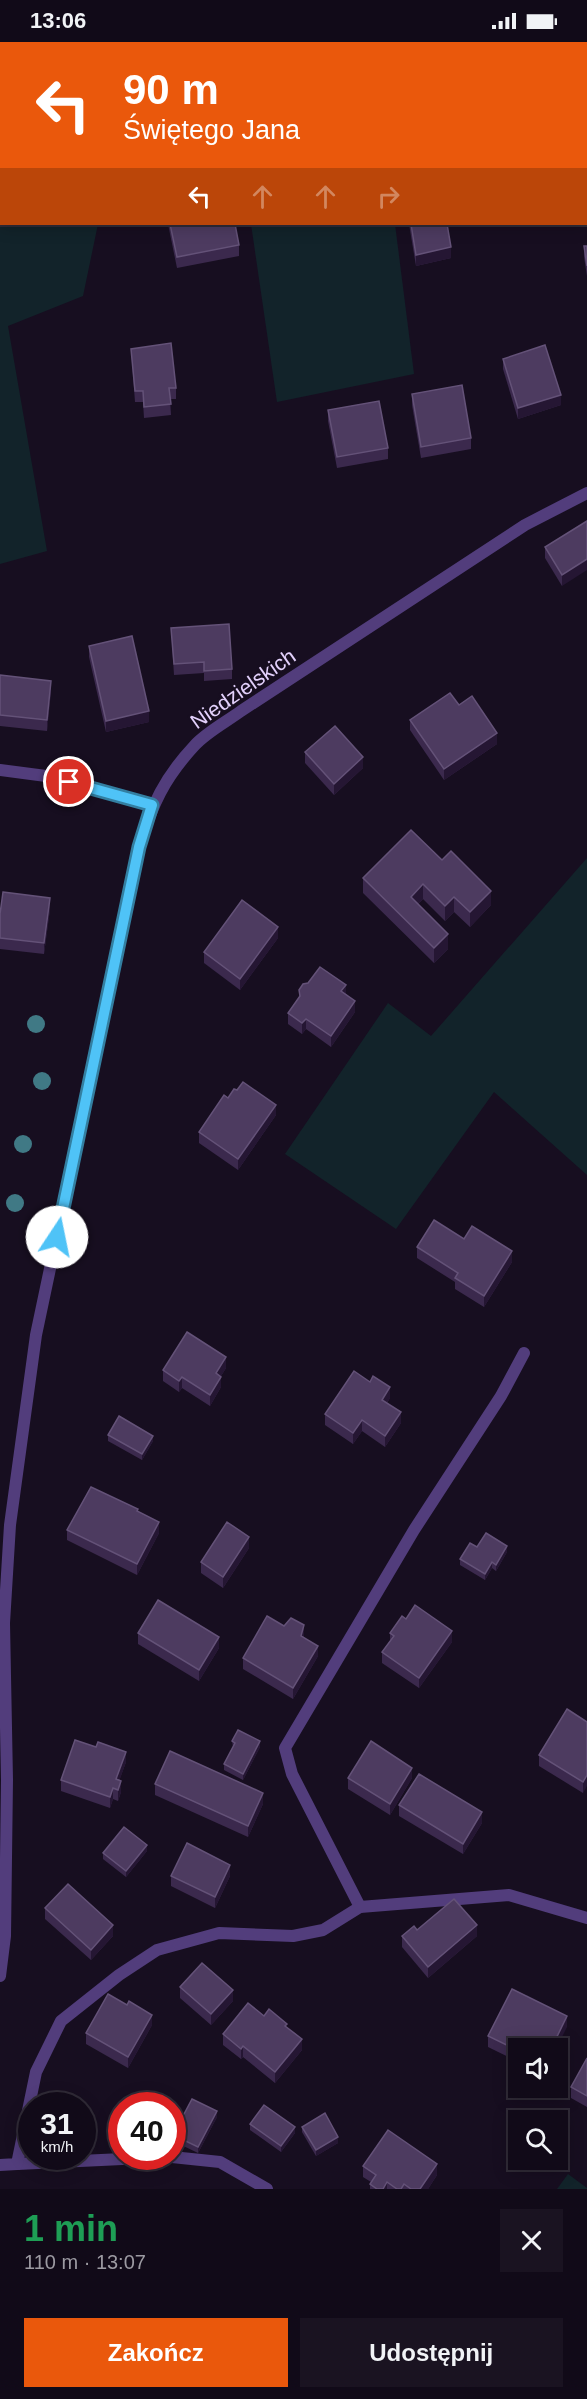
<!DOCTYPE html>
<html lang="pl">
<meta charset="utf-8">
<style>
:root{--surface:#110a18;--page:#1a1321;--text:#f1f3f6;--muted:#9c9aa2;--line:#302b37;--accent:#ea580c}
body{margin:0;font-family:Helvetica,sans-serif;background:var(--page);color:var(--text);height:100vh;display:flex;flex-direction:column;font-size:22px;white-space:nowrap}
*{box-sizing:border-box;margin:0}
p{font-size:20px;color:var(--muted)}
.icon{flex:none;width:33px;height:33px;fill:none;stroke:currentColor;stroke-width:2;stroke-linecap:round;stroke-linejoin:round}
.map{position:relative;height:2147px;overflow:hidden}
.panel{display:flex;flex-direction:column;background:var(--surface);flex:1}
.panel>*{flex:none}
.guide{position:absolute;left:0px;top:0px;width:588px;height:183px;box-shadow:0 3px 15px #0003,0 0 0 2px var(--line);background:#ea580c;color:#fff;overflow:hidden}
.controls{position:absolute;left:508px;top:1996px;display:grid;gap:12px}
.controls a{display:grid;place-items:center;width:60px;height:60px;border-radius:0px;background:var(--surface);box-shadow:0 3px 15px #0003,0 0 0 2px var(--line);font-size:30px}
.speed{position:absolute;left:18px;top:2050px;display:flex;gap:12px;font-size:30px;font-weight:700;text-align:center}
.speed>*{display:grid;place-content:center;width:78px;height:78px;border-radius:50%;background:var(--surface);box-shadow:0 3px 15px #0003,0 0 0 2px var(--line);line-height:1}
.speed small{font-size:15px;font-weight:400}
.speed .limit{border:9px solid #d22;background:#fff;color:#111}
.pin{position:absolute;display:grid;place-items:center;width:51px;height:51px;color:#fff;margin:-26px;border:3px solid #fff;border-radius:50%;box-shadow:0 2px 6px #0007}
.me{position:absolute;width:66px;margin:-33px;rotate:11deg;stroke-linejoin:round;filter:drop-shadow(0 0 4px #0008)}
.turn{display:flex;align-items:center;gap:21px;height:126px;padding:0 24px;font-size:27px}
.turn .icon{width:78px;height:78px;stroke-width:2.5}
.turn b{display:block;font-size:42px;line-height:51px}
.lanes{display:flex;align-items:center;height:57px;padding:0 24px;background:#0003;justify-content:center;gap:30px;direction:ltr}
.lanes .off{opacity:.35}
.round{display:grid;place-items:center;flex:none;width:63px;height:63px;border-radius:0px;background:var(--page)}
.head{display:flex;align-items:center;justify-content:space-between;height:102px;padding:0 24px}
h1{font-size:36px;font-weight:700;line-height:45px;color:#1e9e55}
.cta{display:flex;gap:12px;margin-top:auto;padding:12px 24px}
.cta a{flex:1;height:69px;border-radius:0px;background:var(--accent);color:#fff;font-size:24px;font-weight:700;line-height:69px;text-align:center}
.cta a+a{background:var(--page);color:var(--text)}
.status{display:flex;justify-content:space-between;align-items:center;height:42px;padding:0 30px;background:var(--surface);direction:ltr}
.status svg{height:16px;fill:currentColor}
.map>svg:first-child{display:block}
.green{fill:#12232a}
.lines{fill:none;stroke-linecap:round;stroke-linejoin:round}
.stream{stroke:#0c0f3b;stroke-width:9}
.minor{stroke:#523d7c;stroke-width:12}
.tertiary{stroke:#523d7c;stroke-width:12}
.tree{fill:#407985}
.wall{fill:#3b294d}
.shaded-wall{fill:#251633}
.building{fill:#4d3b60;stroke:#645278;stroke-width:1.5}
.route-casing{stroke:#337fa1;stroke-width:15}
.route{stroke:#4fc3f7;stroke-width:10}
.labels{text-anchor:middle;stroke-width:4.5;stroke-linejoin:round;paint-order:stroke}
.street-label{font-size:21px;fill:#e3d1fc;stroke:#170e20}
</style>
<div class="status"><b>13:06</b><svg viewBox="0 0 49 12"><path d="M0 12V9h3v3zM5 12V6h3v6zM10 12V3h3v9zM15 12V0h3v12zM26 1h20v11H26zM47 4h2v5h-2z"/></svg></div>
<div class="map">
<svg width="587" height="2147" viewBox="0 0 587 2147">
<rect width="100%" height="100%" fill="#170e20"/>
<g class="green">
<path d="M0,0H213L2,2V182H98L83,254L8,284L47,509L0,522Z"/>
<path d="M251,182H395L414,332L277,360Z"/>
<path d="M587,816V1133L494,1050L396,1187L285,1112L388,961L431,994Z"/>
<path d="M568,2132L587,2146V2147H557Z"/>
</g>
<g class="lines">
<g class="stream">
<path d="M15,2L18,0"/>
<path d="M0,8L2,7"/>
</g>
<g class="minor">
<path d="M0,728L46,734L152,763"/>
<path d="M360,1865L292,1732L285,1706L414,1488L501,1354L524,1311"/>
<path d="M172,2115L220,2120L267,2147"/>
<path d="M17,2122L164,2115"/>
<path d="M0,2123L17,2122L36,2030L61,1979L119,1933L157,1908L219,1891L293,1894L323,1888L360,1865L509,1853L587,1876"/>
</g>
<path class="tertiary" d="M0,1934L5,1894L7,1738L4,1581L10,1483L36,1293L139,805C152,763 164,736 195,703C207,690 226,680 241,669L525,483L587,451"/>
</g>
<g class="tree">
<circle cx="36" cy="982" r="9"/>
<circle cx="42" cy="1039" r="9"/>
<circle cx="23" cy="1102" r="9"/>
<circle cx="15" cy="1161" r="9"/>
</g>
<g class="wall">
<path d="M168,182H235L239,203V214L177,226Z"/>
<path d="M409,182H447L451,216L416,224Z"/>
<path d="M584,204H587V234L584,215Z"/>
<path d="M131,307L176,346V357H170L171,373L144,376L143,360H135Z"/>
<path d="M503,317L561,363L518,377L503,327Z"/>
<path d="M412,352L471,396V407L421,416L412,363Z"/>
<path d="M328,368L388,406V417L337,426L328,379Z"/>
<path d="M587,479L562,544L545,516V505Z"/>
<path d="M171,586L232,627V637L204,639V631L174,633Z"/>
<path d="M89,604L149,680L106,690L89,615Z"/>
<path d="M0,633L51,649L47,689L0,684Z"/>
<path d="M459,663L497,702L444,738L410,688V678Z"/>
<path d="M305,710L363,726L334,753L305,721Z"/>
<path d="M442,818L491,863L470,885L454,870L445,879L423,857L418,862L448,907L434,921L363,851V836Z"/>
<path d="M50,867L44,912L0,907V872Z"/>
<path d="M278,896L240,948L204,921V910Z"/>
<path d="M299,948L346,952L355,970L331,1005L306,987L302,992L288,982V971L299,955Z"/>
<path d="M228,1056L276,1073L238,1128L199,1101V1090Z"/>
<path d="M464,1197L512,1220L484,1265L455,1247V1240L417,1216V1205Z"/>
<path d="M226,1326L221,1334V1345L210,1364L182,1346L179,1350L163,1339V1328Z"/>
<path d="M390,1356L387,1361L401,1381L385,1405L362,1389L353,1402L325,1383V1372Z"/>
<path d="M108,1393L153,1399L142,1418L108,1399Z"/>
<path d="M138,1470L159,1491L137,1533L67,1498V1488Z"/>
<path d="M477,1505L507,1510L496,1529L492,1526L485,1538L460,1523V1517Z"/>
<path d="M249,1506L223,1546L201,1531V1520Z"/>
<path d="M284,1584L304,1594V1595L318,1614L293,1657L243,1627V1616Z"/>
<path d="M138,1591L219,1606L199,1639L138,1602Z"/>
<path d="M390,1591L452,1600L419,1646L382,1621V1610L390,1599Z"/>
<path d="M587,1680L583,1751L539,1724V1713Z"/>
<path d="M232,1699L260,1705L243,1738L224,1728V1722L233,1705Z"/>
<path d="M126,1720L119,1739L121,1750L118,1759L113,1757L110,1766L61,1749V1738Z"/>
<path d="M348,1736H412L390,1773L348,1747Z"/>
<path d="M155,1742L263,1762L248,1795L155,1753Z"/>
<path d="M399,1763L482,1781L463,1812L399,1774Z"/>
<path d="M147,1809L126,1835L103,1817V1811Z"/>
<path d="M171,1834H230L215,1866L171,1844Z"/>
<path d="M45,1866L113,1894L91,1918L45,1877Z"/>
<path d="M417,1888L477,1894L428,1936L402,1905V1894Z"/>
<path d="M180,1945L233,1959L211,1983L180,1956Z"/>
<path d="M264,1974L287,1985L302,2008L275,2041L243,2015L241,2017L223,2003V1992Z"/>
<path d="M152,1983L128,2026L86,2002V1991Z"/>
<path d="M567,1985L519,2007V2020L488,2005V1994Z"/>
<path d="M587,2016V2065L571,2056V2045Z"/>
<path d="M217,2075L198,2111L173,2099V2093Z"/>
<path d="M250,2082L295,2091L281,2110L250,2088Z"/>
<path d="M302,2085L338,2101L316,2114L302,2090Z"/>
<path d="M363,2124L437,2133L428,2147H370V2142L371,2140L363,2135Z"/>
</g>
<g class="shaded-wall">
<path d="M451,205V216L416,224V213Z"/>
<path d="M561,353V363L518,377V366Z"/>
<path d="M587,517V528L562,544V533Z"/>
<path d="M51,639V649L47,689V678Z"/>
<path d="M149,669V680L106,690V679Z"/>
<path d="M497,691V702L444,738V727Z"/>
<path d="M363,715V726L334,753V742Z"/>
<path d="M423,842V857L411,869V855Z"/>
<path d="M491,849V863L470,885V870Z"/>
<path d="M454,855V870L445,879V864Z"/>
<path d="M50,856V867L44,912V901Z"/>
<path d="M278,885V896L240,948V937Z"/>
<path d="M448,892V907L434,921V906Z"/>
<path d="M346,943V954L341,949Z"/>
<path d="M355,959V970L331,1005V994Z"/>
<path d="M306,977V987L302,992V981Z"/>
<path d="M276,1063V1073L238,1128V1117Z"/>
<path d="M512,1209V1220L484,1265V1254Z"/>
<path d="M226,1315V1326L216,1342V1331Z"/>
<path d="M182,1335V1346L179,1350V1339Z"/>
<path d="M221,1335V1345L210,1364V1353Z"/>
<path d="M390,1345V1356L382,1368V1358Z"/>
<path d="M401,1370V1381L385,1405V1394Z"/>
<path d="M362,1378V1389L353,1402V1391Z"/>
<path d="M153,1394V1399L142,1418V1412Z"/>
<path d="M159,1480V1491L137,1533V1522Z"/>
<path d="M249,1495V1506L223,1546V1535Z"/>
<path d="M507,1504V1510L496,1529V1523Z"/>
<path d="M492,1520V1526L485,1538V1532Z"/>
<path d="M304,1583V1594L301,1604V1594Z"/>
<path d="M452,1589V1600L419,1646V1636Z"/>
<path d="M219,1595V1606L199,1639V1628Z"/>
<path d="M318,1604V1614L293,1657V1646Z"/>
<path d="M260,1699V1705L243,1738V1732Z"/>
<path d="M126,1710V1720L116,1748V1737Z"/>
<path d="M412,1726V1736L390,1773V1762Z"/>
<path d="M587,1733V1744L583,1751V1740Z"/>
<path d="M121,1739V1750L118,1759V1748Z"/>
<path d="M113,1746V1757L110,1766V1755Z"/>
<path d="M263,1751V1762L248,1795V1784Z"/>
<path d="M482,1770V1781L463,1812V1802Z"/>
<path d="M147,1803V1809L126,1835V1829Z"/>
<path d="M230,1823V1834L215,1866V1855Z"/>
<path d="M113,1883V1894L91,1918V1908Z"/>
<path d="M477,1883V1894L428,1936V1925Z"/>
<path d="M233,1948V1959L211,1983V1972Z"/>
<path d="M152,1973V1983L128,2026V2015Z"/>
<path d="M567,1974V1985L556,2007H551Z"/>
<path d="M302,1997V2008L275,2041V2030Z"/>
<path d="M243,2004V2015L241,2017V2007Z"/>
<path d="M217,2069V2075L198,2111V2105Z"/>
<path d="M295,2085V2091L281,2110V2104Z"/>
<path d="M338,2095V2101L316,2114V2108Z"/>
<path d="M437,2122V2133L428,2147H420Z"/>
<path d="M387,2140V2147H383Z"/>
</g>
<g class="building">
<rect x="391" y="0" width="52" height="2"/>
<path d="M170,182H235L239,203L177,215Z"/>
<path d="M411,182H447L451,205L416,213Z"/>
<path d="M584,204H587V224Z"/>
<path d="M171,301L176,346H169L171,362L144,365L143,349H135L131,307Z"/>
<path d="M545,303L561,353L518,366L503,317Z"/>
<path d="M462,343L471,396L421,405L412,352Z"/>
<path d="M379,359L388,406L337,415L328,368Z"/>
<path d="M587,479V517L562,533L545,505Z"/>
<path d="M229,582L232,627L204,629V620L174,622L171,586Z"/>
<path d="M132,594L149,669L106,679L89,604Z"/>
<path d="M0,633L51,639L47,678L0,673Z"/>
<path d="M450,651L459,663L472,654L497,691L444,727L410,678Z"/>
<path d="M335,684L363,715L334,742L305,710Z"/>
<path d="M411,788L442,818L451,809L491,849L470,870L454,855L445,864L423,842L411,855L448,892L434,906L363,836Z"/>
<path d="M3,850L50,856L44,901L0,896V872Z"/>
<path d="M242,858L278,885L240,937L204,910Z"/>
<path d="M320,925L346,943L341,949L355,959L331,994L306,977L302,981L288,971L300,954L299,948L303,942L308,941Z"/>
<path d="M243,1040L276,1063L238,1117L199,1090L224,1053L228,1056L234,1047L237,1048Z"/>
<path d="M434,1178L464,1197L472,1184L512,1209L484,1254L455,1236L458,1231L417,1205Z"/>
<path d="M187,1290L226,1315L216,1331L221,1335L210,1353L182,1335L179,1339L163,1328Z"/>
<path d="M354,1329L370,1340L373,1334L390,1345L382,1358L401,1370L385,1394L362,1378L353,1391L325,1372Z"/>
<path d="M119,1374L153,1394L142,1412L108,1393Z"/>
<path d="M91,1445L138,1467L137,1469L159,1480L137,1522L67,1488Z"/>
<path d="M227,1480L249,1495L223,1535L201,1520Z"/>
<path d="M486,1491L507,1504L496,1523L492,1520L485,1532L460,1517L470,1501L477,1505Z"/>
<path d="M158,1558L219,1595L199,1628L138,1591Z"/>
<path d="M415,1563L452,1589L419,1636L382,1610L394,1594L390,1591L402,1574L406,1577Z"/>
<path d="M267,1574L284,1584L291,1576L304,1583L301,1594L318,1604L293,1646L243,1616Z"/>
<path d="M567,1667L587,1680V1733L583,1740L539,1713Z"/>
<path d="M238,1688L260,1699L243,1732L224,1722L235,1701L232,1699Z"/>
<path d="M75,1698L96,1705L98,1700L126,1710L116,1737L121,1739L118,1748L113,1746L110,1755L61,1738Z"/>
<path d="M371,1699L412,1726L390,1762L348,1736Z"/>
<path d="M170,1709L263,1751L248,1784L155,1742Z"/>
<path d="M419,1732L482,1770L463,1802L399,1763Z"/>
<path d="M124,1785L147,1803L126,1829L103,1811Z"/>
<path d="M187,1801L230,1823L215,1855L171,1834Z"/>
<path d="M68,1842L113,1883L91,1908L45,1866Z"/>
<path d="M454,1857L477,1883L428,1925L402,1894L414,1884L417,1888Z"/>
<path d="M202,1921L233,1948L211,1972L180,1945Z"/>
<path d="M512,1947L567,1974L551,2007H519V2009L488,1994Z"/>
<path d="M108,1952L127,1963L129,1959L152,1973L128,2015L86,1991Z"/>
<path d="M248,1961L264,1974L269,1967L287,1982L285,1984L302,1997L275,2030L243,2004L241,2007L223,1992Z"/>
<path d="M587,2016V2054L571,2045Z"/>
<path d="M192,2057L217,2069L198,2105L173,2093Z"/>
<path d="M264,2063L295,2085L281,2104L250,2082Z"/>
<path d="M325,2071L338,2095L316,2108L302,2085Z"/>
<path d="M388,2088L437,2122L420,2147H411L404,2142L401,2147H397L387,2140L383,2147H377L370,2142L376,2133L363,2124Z"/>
</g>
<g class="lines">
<g class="route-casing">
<path id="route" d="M57,1195L139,805L152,763L69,740"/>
</g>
<use href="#route" class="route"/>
</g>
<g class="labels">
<g class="street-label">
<text transform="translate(243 647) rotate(-35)" y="7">Niedzielskich</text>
</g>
</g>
</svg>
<div class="controls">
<a><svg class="icon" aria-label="sound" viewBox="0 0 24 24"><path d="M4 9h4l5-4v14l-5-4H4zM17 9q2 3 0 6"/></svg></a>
<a><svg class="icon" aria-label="search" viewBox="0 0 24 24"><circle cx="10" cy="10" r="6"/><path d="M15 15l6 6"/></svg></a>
</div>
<div class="speed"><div>31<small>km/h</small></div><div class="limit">40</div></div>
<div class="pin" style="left:69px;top:740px;background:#d93025"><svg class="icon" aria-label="arrive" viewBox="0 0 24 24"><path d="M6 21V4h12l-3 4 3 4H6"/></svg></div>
<svg class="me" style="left:57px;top:1195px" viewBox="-20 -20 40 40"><circle r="19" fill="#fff"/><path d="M0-13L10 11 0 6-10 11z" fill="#4fc3f7"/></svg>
<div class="guide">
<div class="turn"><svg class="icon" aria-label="left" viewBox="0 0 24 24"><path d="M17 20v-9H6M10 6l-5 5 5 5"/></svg><div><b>90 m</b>Świętego Jana</div></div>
<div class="lanes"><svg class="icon" aria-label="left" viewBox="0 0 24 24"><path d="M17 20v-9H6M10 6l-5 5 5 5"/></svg><svg class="icon off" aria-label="ahead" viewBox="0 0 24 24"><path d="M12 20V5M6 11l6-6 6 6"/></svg><svg class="icon off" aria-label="ahead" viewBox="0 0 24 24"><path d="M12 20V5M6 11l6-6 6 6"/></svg><svg class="icon off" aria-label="right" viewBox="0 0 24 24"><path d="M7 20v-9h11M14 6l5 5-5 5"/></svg></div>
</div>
</div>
<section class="panel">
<div class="head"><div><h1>1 min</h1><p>110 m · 13:07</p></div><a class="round"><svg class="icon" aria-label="close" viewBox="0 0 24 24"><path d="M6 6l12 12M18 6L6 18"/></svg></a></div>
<div class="cta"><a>Zakończ</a><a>Udostępnij</a></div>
</section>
